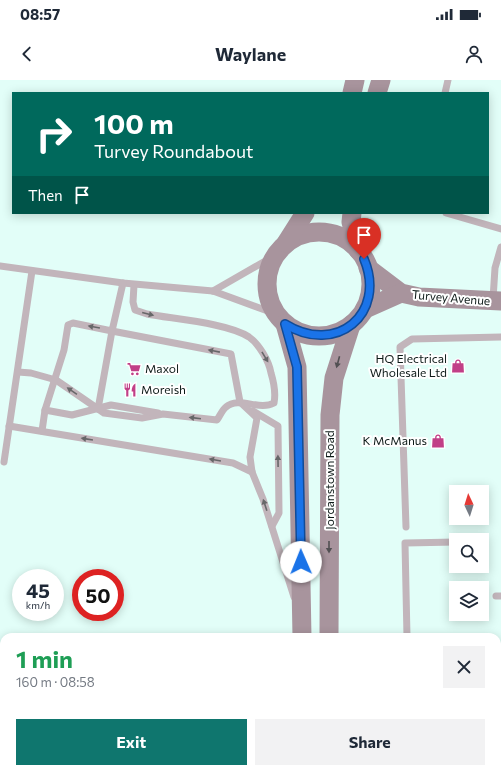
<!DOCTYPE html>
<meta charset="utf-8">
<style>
:root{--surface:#fff;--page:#f2f2f3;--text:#1f2937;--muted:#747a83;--accent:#0f766e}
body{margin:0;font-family:Commissioner,sans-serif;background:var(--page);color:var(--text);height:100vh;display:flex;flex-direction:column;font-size:15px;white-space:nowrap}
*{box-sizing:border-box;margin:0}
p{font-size:13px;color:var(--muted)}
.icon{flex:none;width:22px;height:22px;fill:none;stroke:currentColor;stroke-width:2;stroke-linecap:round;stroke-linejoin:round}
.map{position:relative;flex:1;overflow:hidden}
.details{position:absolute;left:0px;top:553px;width:501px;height:140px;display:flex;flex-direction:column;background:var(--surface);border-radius:12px 12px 0 0;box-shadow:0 2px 10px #0003}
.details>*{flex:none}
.guide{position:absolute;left:12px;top:12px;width:477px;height:122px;border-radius:0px;box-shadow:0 2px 10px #0003;background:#00695c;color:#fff;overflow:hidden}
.needle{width:26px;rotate:356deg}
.controls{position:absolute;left:449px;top:405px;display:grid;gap:8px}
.controls a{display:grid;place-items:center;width:40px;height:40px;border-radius:0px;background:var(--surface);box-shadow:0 2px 10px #0003;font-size:20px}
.speed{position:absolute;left:12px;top:489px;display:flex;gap:8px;font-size:20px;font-weight:700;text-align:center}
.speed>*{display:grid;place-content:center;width:52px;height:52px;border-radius:50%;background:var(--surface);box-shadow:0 2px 10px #0003;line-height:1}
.speed small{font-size:10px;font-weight:400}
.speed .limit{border:6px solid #d22;background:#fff;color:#111}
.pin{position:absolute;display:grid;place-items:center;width:34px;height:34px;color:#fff;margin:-41px -17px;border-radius:50% 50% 50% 0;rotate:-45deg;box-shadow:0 0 4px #0007}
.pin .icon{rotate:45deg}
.me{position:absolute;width:44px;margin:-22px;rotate:359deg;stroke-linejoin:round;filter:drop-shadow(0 0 3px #0008)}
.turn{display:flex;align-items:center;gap:14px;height:84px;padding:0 16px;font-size:18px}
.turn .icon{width:52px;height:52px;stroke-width:2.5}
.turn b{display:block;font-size:28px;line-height:34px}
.then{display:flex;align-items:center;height:38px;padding:0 16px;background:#0003;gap:8px;font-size:15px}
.round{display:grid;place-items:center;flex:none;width:42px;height:42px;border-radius:0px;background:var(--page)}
.summary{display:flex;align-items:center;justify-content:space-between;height:68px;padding:0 16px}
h1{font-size:24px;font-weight:700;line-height:30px;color:#1e9e55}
.button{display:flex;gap:8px;margin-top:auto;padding:8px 16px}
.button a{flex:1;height:46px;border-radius:0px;background:var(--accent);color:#fff;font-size:16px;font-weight:700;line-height:46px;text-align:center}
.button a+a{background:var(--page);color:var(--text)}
.status{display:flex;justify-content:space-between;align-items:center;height:28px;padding:0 20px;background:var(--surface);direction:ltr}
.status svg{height:11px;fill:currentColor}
header{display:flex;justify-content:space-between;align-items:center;height:52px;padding:0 16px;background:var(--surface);font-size:18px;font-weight:700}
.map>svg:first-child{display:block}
.grass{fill:url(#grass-tufts)}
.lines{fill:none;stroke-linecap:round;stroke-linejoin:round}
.lane{stroke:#c2b5bb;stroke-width:7}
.secondary{stroke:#a8949d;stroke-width:19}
.oneway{fill:#676769}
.oneway2{fill:#525053}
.route-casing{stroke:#114b97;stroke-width:10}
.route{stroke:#1a73e8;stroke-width:7}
.labels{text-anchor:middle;stroke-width:4;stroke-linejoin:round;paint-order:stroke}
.street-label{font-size:12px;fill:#0c1917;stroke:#fff}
.poi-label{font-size:12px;fill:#0c1917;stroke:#fff;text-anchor:end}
</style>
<div class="status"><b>08:57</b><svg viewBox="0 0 49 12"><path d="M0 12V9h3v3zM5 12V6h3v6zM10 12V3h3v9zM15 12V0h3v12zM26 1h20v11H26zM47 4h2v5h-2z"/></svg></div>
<header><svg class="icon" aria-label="back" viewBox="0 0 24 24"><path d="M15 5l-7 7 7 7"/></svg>Waylane<svg class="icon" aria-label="person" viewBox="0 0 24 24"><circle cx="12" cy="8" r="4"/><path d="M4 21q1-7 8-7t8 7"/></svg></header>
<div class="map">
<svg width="501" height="693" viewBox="0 0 501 693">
<defs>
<pattern id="grass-tufts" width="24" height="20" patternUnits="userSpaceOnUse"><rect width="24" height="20" fill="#ffc3de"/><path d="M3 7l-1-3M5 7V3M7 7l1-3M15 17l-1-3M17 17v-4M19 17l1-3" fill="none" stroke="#d9a7be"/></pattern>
</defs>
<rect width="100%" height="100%" fill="#e2fef8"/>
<path class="grass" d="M468,689H492L501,691V693H464Z"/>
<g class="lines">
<g class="lane">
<path d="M445,13L448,0"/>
<path d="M446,133L501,149"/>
<path d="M0,186L123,203L213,211L276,234"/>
<path d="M213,211L274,176"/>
<path d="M493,219L495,188L501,167"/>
<path d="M18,292L31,293L56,300L104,333L142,338L163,334L217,340C220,336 222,330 226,327C239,316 259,331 274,323C276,313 274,303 271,293C269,281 259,264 249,257C228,243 173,239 147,234L135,230L133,222L134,205"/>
<path d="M98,329L112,251L231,274L240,322L257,338L250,377L252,392L263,419L294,517"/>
<path d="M45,330L64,270L68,245L73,243L112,251L123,203"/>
<path d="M253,331L278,346L279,433L272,446"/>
<path d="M9,346L233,383L252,392"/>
<path d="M42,351L45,330L72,335L111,325L158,333"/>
<path d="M4,382L32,191"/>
<path d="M406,447L400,267L412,259L501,257"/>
<path d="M496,516H501"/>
<path d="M407,557L405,463L456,462"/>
<path d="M497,649H501"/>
</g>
<g class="secondary">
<path d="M352,13L355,0"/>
<path d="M377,13L381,0"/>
<path d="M352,133L351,142L358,170"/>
<circle cx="319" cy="204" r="52"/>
<path d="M286,163L305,133"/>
<path d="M368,188L401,213L419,217L501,221"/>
<path d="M365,229L401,213"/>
<path d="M285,244L297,287L302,557"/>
<path d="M329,557L330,335L334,298L351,245"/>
<path d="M310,689L311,693"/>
<path d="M334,689V693"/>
</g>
</g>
<defs><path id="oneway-solid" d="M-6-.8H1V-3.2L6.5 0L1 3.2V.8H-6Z"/></defs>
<g class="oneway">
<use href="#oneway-solid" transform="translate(148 234) rotate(14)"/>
<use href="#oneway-solid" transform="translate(94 247) rotate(-170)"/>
<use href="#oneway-solid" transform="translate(214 271) rotate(-169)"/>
<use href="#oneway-solid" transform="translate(265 277) rotate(59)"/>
<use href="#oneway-solid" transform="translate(72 311) rotate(-146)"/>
<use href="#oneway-solid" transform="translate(195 338) rotate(-173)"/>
<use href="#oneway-solid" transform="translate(87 359) rotate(-171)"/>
<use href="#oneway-solid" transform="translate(215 380) rotate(-170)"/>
<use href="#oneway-solid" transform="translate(278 381) rotate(-91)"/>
<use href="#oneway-solid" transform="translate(265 425) rotate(-108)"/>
</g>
<g class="oneway2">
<use href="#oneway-solid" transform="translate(338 282) rotate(105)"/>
<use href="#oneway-solid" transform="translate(329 467) rotate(90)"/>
</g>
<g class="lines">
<g class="route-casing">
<path id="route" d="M301,482L297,287L285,244C336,276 387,234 364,179"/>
</g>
<use href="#route" class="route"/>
</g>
<defs>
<g id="shop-bare" transform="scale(1.08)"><path d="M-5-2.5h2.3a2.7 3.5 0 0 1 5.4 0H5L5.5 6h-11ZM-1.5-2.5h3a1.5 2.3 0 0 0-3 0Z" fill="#c13f87" stroke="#fff" stroke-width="2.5" paint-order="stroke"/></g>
<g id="supermarket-bare" transform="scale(1.08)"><path d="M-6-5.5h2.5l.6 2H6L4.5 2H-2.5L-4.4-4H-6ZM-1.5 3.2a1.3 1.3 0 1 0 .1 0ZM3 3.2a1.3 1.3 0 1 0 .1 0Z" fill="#c13f87" stroke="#fff" stroke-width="2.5" paint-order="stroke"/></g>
<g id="restaurant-bare" transform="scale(1.08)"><path d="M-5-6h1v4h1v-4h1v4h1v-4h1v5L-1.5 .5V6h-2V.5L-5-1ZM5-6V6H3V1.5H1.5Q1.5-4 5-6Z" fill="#c13f87" stroke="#fff" stroke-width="2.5" paint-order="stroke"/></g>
</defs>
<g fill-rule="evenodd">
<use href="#shop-bare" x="458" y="286"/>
<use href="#supermarket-bare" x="134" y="289"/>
<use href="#restaurant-bare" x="130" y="310"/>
<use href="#shop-bare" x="438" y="361"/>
</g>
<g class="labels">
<g class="street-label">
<text transform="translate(451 218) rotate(5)" y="4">Turvey Avenue</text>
<text transform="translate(330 400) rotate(-90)" y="4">Jordanstown Road</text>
</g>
<g class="poi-label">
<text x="447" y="283">HQ Electrical<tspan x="447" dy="14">Wholesale Ltd</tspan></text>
<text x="145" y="293" text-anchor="start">Maxol</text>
<text x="141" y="314" text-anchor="start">Moreish</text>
<text x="427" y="365">K McManus</text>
</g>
</g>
</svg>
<div class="controls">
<a><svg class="needle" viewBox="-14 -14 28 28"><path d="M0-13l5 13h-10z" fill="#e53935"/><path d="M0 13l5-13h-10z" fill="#747a83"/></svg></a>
<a><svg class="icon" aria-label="search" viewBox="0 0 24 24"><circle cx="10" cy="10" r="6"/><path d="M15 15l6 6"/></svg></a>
<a><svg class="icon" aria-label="layers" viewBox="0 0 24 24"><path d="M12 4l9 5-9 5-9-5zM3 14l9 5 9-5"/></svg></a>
</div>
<div class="speed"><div>45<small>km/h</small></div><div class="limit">50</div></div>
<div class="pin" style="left:364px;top:179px;background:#d93025"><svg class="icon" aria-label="arrive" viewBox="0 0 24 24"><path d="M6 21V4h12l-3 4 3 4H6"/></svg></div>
<svg class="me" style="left:301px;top:482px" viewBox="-20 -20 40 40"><circle r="19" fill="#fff"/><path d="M0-13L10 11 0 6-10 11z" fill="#1a73e8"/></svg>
<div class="guide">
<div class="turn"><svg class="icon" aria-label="right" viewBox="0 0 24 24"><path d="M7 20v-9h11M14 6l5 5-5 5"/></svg><div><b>100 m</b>Turvey Roundabout</div></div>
<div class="then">Then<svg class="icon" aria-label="arrive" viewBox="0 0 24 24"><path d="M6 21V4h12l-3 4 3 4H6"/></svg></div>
</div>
<section class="details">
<div class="summary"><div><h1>1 min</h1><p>160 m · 08:58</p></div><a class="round"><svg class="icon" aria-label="close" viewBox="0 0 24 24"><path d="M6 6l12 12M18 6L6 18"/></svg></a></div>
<div class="button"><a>Exit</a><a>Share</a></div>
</section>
</div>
